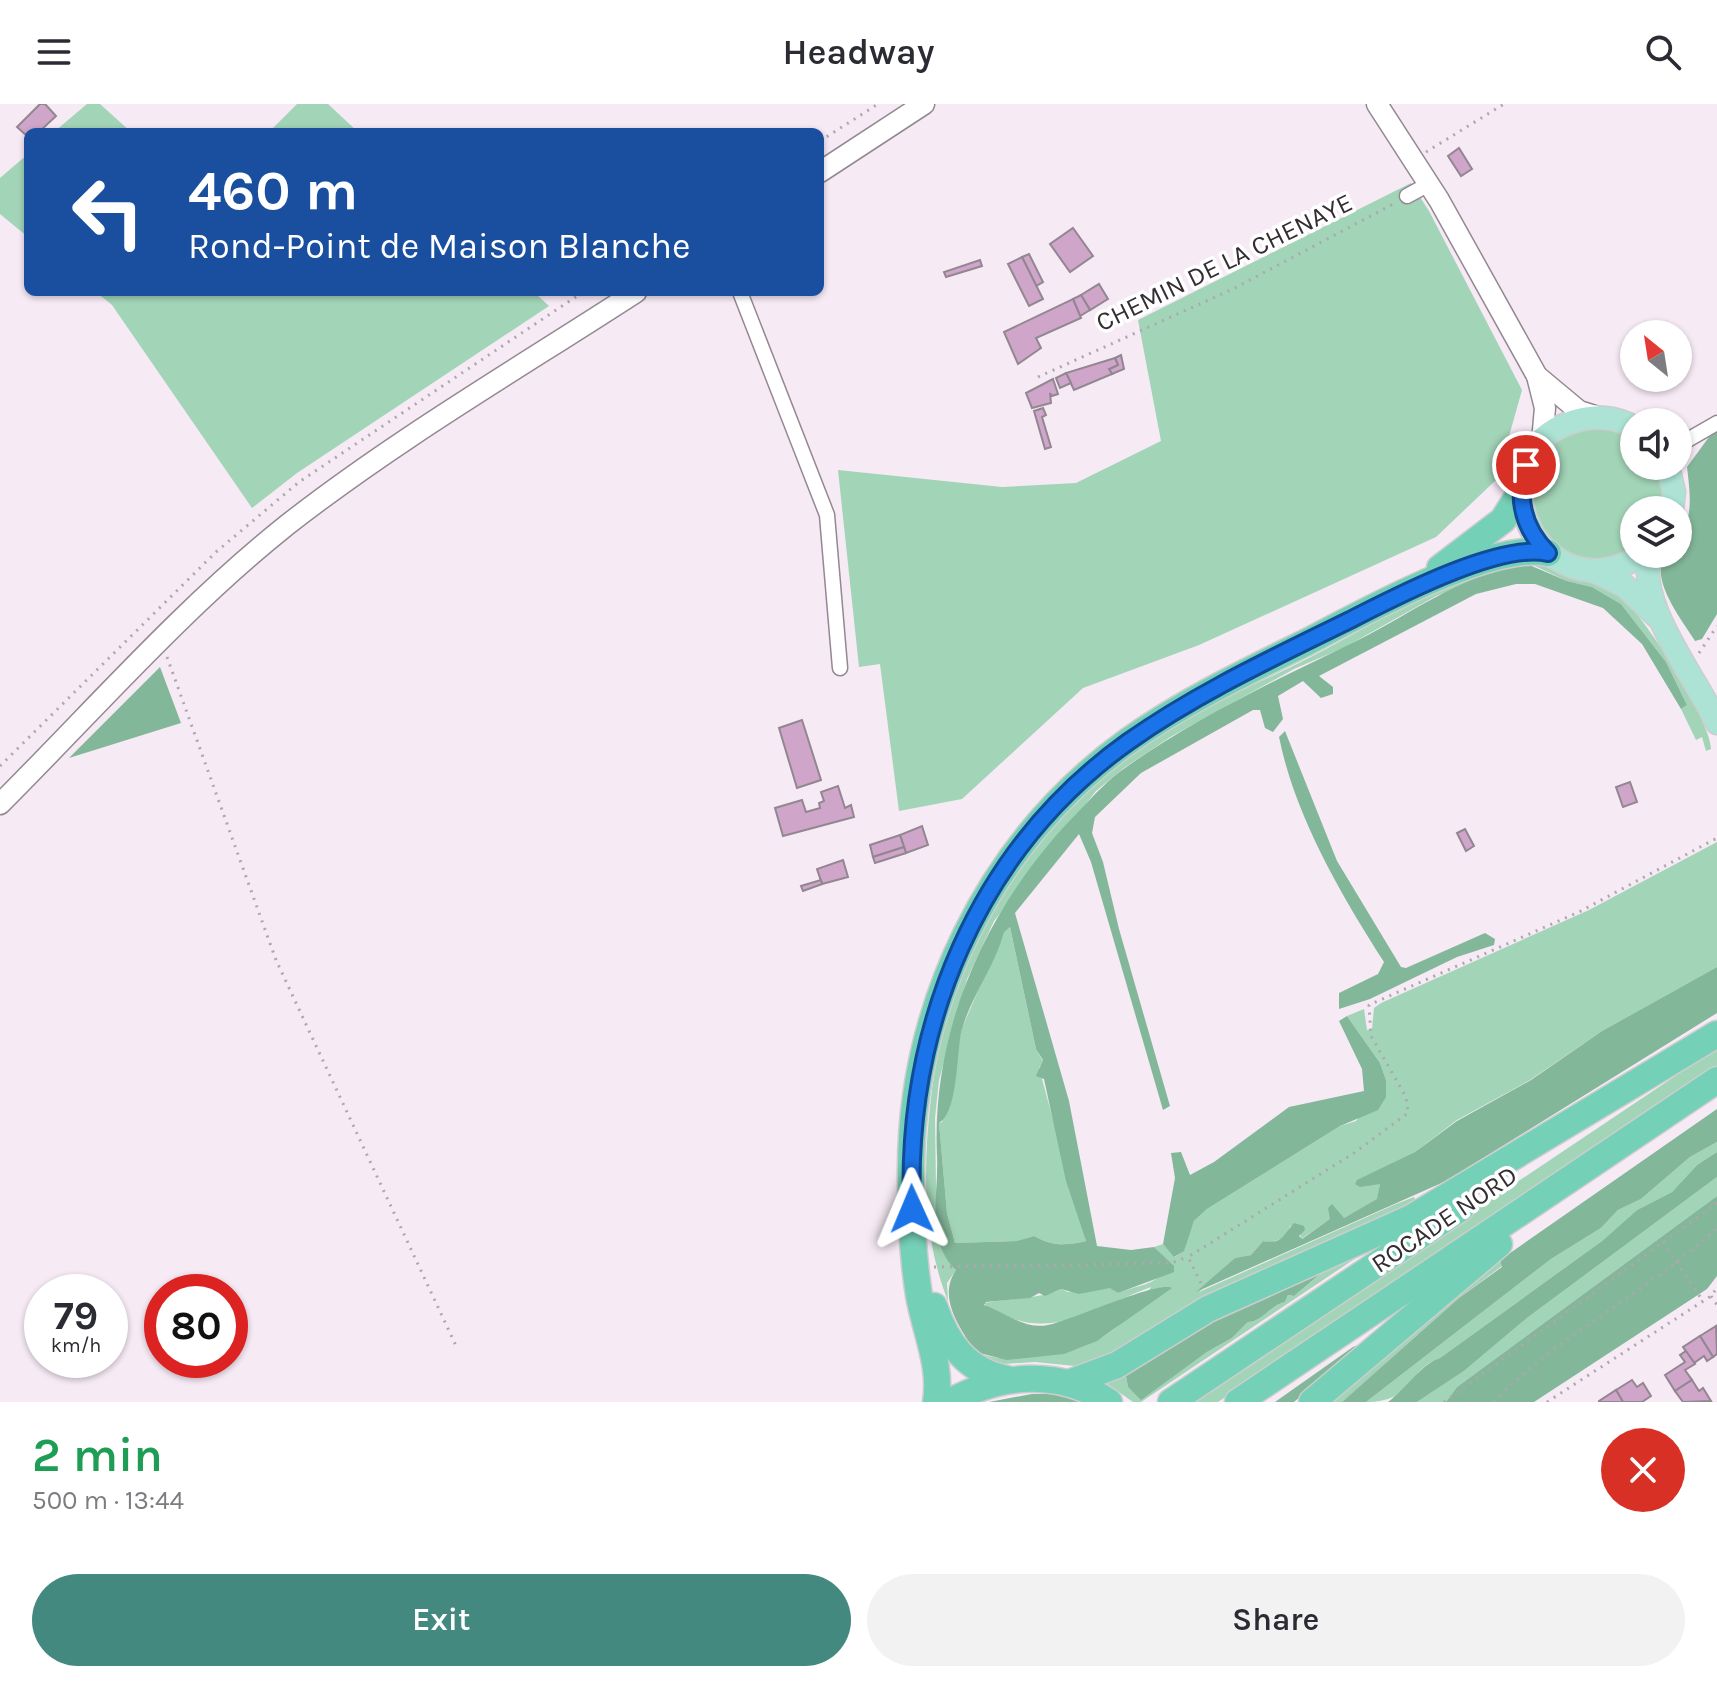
<!DOCTYPE html>
<meta charset="utf-8">
<style>
:root{--surface:#fff;--page:#f2f2f3;--text:#2b2b33;--muted:#7c7c81;--accent:#44897f}
body{margin:0;font-family:Karla,sans-serif;background:var(--page);color:var(--text);height:100vh;display:flex;flex-direction:column;font-size:30px;white-space:nowrap}
*{box-sizing:border-box;margin:0}
p{font-size:26px;color:var(--muted)}
.icon{flex:none;width:44px;height:44px;fill:none;stroke:currentColor;stroke-width:2;stroke-linecap:round;stroke-linejoin:round}
.map{position:relative;height:1298px;overflow:hidden}
.drawer{display:flex;flex-direction:column;background:var(--surface);flex:1}
.drawer>*{flex:none}
.banner{position:absolute;left:24px;top:24px;width:800px;height:168px;border-radius:12px;box-shadow:0 2px 6px #0004;background:#1a4fa0;color:#fff;overflow:hidden}
.needle{width:52px;rotate:330deg}
.buttons{position:absolute;left:1620px;top:216px;display:grid;gap:16px}
.buttons a{display:grid;place-items:center;width:72px;height:72px;border-radius:50%;background:var(--surface);box-shadow:0 2px 6px #0004;font-size:40px}
.speed{position:absolute;left:24px;top:1170px;display:flex;gap:16px;font-size:40px;font-weight:700;text-align:center}
.speed>*{display:grid;place-content:center;width:104px;height:104px;border-radius:50%;background:var(--surface);box-shadow:0 2px 6px #0004;line-height:1}
.speed small{font-size:20px;font-weight:400}
.speed .limit{border:12px solid #d22;background:#fff;color:#111}
.pin{position:absolute;display:grid;place-items:center;width:68px;height:68px;color:#fff;margin:-34px;border:4px solid #fff;border-radius:50%;box-shadow:0 2px 8px #0007}
.me{position:absolute;width:88px;margin:-44px;rotate:359deg;stroke-linejoin:round;filter:drop-shadow(0 0 6px #0008)}
.turn{display:flex;align-items:center;gap:28px;height:168px;padding:0 32px;font-size:36px}
.turn .icon{width:104px;height:104px;stroke-width:2.5}
.turn b{display:block;font-size:56px;line-height:68px}
.round{display:grid;place-items:center;flex:none;width:84px;height:84px;border-radius:42px;background:var(--page)}
.summary{display:flex;align-items:center;justify-content:space-between;height:136px;padding:0 32px}
h1{font-size:48px;font-weight:600;line-height:60px;color:#1e9e55}
.button{display:flex;gap:16px;margin-top:auto;padding:16px 32px}
.button a{flex:1;height:92px;border-radius:48px;background:var(--accent);color:#fff;font-size:32px;font-weight:600;line-height:92px;text-align:center}
.button a+a{background:var(--page);color:var(--text)}
header{display:flex;justify-content:space-between;align-items:center;height:104px;padding:0 32px;background:var(--surface);font-size:36px;font-weight:600}
.map>svg:first-child{display:block}
.green{fill:#a2d4b7;fill-rule:evenodd}
.forest{fill:#83b799;fill-rule:evenodd}
.building{fill:#cfa5ca;stroke:#928791;stroke-width:2}
.lines{fill:none;stroke-linecap:round;stroke-linejoin:round}
.street-casing{stroke:#948892;stroke-width:17}
.secondary-casing{stroke:#948892;stroke-width:23}
.primary-casing{stroke:#cecdce;stroke-width:25}
.highway-casing{stroke:#cecdce;stroke-width:29}
.path{stroke:#afa6af;stroke-width:3;stroke-dasharray:2 6;stroke-linecap:butt}
.street{stroke:#fff;stroke-width:14}
.secondary{stroke:#fff;stroke-width:20}
.primary{stroke:#ace3d4;stroke-width:22}
.highway{stroke:#74d1b7;stroke-width:26}
.route-casing{stroke:#114b97;stroke-width:20}
.route{stroke:#1a73e8;stroke-width:14}
.labels{text-anchor:middle;stroke-width:7;stroke-linejoin:round;paint-order:stroke}
.street-label{font-size:26px;fill:#322e32;stroke:#fff}
</style>
<header><svg class="icon" aria-label="menu" viewBox="0 0 24 24"><path d="M4 6h16M4 12h16M4 18h16"/></svg>Headway<svg class="icon" aria-label="search" viewBox="0 0 24 24"><circle cx="10" cy="10" r="6"/><path d="M15 15l6 6"/></svg></header>
<div class="map">
<svg width="1717" height="1298" viewBox="0 0 1717 1298">
<rect width="100%" height="100%" fill="#f6eaf5"/>
<g class="green">
<path d="M87,0H100L131,28H54Z"/>
<path d="M297,0H328L358,28H269Z"/>
<path d="M28,50V133L0,110V74Z"/>
<path d="M1411,79L1429,107L1522,286L1497,375L1436,433L1199,541L1083,584L962,695L899,707L880,560L859,563L838,366L1002,383L1076,379L1161,337L1138,216Z"/>
<path d="M96,188H534L549,202L297,369L252,404L112,201Z"/>
<path d="M1584,324H1607L1634,334V362H1657L1663,387L1661,406H1634V443C1622,448 1611,454 1599,455C1542,456 1509,381 1551,342C1560,334 1573,330 1584,324Z"/>
<path d="M1522,455C1540,458 1552,467 1568,472C1586,478 1604,481 1620,492C1643,509 1712,619 1711,645L1706,647L1702,633L1696,636L1681,605L1687,601L1666,558L1621,500L1592,483L1567,477L1535,462H1510L1436,492L1345,543L1294,565L1172,632L1124,664L1096,687L994,817L967,875L939,976L935,1014L936,1083L956,1166L947,1179L948,1197C922,1132 923,1063 931,994C948,847 1035,714 1159,632C1201,604 1247,584 1293,562C1338,540 1381,513 1426,492C1457,477 1491,467 1522,455Z"/>
<path d="M1717,738V863L1602,927L1530,976L1457,1016L1415,1048L1357,1077L1380,1080L1378,1095L1344,1114L1338,1110L1301,1135L1300,1129L1305,1126L1290,1122L1288,1131L1271,1139L1263,1137L1251,1151L1235,1154L1199,1188L1396,1100L1414,1093L1417,1099L1199,1198L1085,1263L1035,1258L1003,1260L991,1258L980,1250C1008,1258 1010,1251 1034,1251C1085,1251 1126,1226 1151,1183C1098,1202 1053,1238 998,1208C991,1204 988,1206 984,1199C1003,1195 1047,1194 1061,1185L1068,1188L1110,1183L1118,1189C1132,1183 1149,1182 1160,1172L1163,1152L1154,1143L1163,1140L1175,1153L1183,1147L1194,1117L1207,1105L1340,1022L1356,1017L1386,976L1380,959L1347,912L1364,905L1367,926L1372,925L1374,904L1381,899L1589,806Z"/>
<path d="M1010,823L1036,945L1043,957L1039,964L1086,1137C1066,1142 1052,1142 1034,1132L1018,1137L955,1139L947,1109L939,1019L942,1018L962,924L1004,827Z"/>
<path d="M1717,944V964L1218,1298H1189Z"/>
<path d="M1717,1038V1048L1697,1061L1672,1088L1637,1106L1602,1137L1440,1254C1407,1265 1415,1298 1366,1298L1551,1155L1601,1124L1618,1106L1641,1095L1690,1053Z"/>
<path d="M1717,1073V1092L1457,1283L1446,1298H1417L1464,1267L1527,1214Z"/>
<path d="M1394,1130L1397,1131L1353,1156L1141,1298H1133L1106,1279L1107,1274L1218,1207ZM1319,1166L1324,1167L1294,1192L1288,1191L1285,1198C1270,1201 1262,1218 1248,1218L1232,1234L1207,1248L1141,1295L1128,1283L1125,1267L1201,1218Z"/>
<path d="M1500,1156L1502,1162L1459,1194L1342,1298H1327Z"/>
</g>
<g class="forest">
<path d="M1717,328V510L1702,535L1695,537C1683,517 1646,472 1667,450H1678C1678,436 1683,430 1687,418C1692,400 1689,381 1687,363L1709,333Z"/>
<path d="M1527,460L1567,477L1592,483L1621,500L1666,558L1687,601L1681,605L1642,540L1603,504L1535,480H1516L1476,490L1319,572L1333,583V590L1321,594L1303,577L1278,592L1283,615L1273,628L1265,624L1260,606H1253L1141,669L1095,713L1092,729L1103,758L1119,825L1170,1002L1163,1006L1091,758L1079,730L1015,809L1069,997L1097,1142L1131,1146L1154,1143L1174,1162V1168L1118,1189L1110,1184L1079,1190L1061,1185L1045,1192L1039,1189L1030,1194L986,1198L984,1201C1003,1207 1024,1226 1048,1221C1073,1216 1158,1176 1172,1184L1097,1237L1064,1250L1007,1256L975,1248C960,1223 937,1194 956,1166C925,1136 939,1091 937,1052C931,921 990,796 1081,705C1095,690 1108,676 1125,664C1194,615 1272,578 1346,542C1404,515 1463,468 1527,460ZM1010,823L1036,945L1043,956L1036,972L1044,975L1066,1077L1086,1137C1065,1142 1052,1142 1034,1132L1017,1137L955,1139L947,1109L939,1019C959,1007 956,947 962,925C972,891 995,862 1004,828Z"/>
<path d="M160,563L181,619L69,654Z"/>
<path d="M1285,627L1337,757L1401,863L1406,864L1485,829L1495,835L1494,841L1457,853L1370,895L1339,905V889L1378,870L1384,858C1341,791 1295,712 1279,633Z"/>
<path d="M1717,863V909L1446,1077L1196,1188L1235,1154L1251,1151L1263,1137C1282,1141 1284,1130 1294,1119L1304,1122L1305,1126L1299,1132L1302,1135L1330,1115L1328,1104L1332,1100L1344,1114L1377,1095L1380,1080L1360,1083L1355,1080L1357,1076L1415,1048L1457,1017L1531,976L1602,927Z"/>
<path d="M1347,912L1380,959L1386,976V993L1378,1006L1340,1022L1207,1105L1194,1117L1184,1147L1174,1153L1163,1140L1175,1074L1171,1049L1181,1048L1190,1071L1214,1058L1289,1003L1364,987L1362,965L1339,917Z"/>
<path d="M1717,1005V1038L1690,1053L1641,1095L1618,1106L1601,1124L1551,1155L1366,1298H1342L1459,1194L1502,1163L1500,1156Z"/>
<path d="M1717,1048V1073L1527,1214L1464,1267L1417,1298H1388C1406,1285 1421,1260 1440,1254L1602,1137L1637,1106L1672,1088L1697,1061Z"/>
<path d="M1717,1092V1172L1707,1185L1534,1298H1446L1457,1283Z"/>
<path d="M1325,1166L1294,1192L1288,1191L1285,1198C1270,1201 1262,1218 1248,1218L1232,1234L1207,1248L1141,1296L1128,1283L1125,1267L1185,1228Z"/>
<path d="M1361,1240L1294,1298H1275L1353,1243Z"/>
<path d="M1032,1290H1055L1081,1298H989Z"/>
</g>
<g class="building">
<path d="M40,0H45L56,12L39,28H28V33L17,23Z"/>
<path d="M1459,44L1472,65L1461,72L1448,52Z"/>
<path d="M1073,124L1093,152L1070,168L1050,140Z"/>
<path d="M1029,150L1043,178L1036,182L1022,153Z"/>
<path d="M1022,153L1043,195L1029,202L1008,160Z"/>
<path d="M980,156L982,162L946,173L944,168Z"/>
<path d="M1099,180L1108,195L1090,206L1081,191Z"/>
<path d="M1081,191L1090,206L1080,212L1073,195Z"/>
<path d="M1073,195L1081,214L1036,234L1041,244L1018,260L1004,228Z"/>
<path d="M1121,251L1124,265L1112,270L1109,265L1118,261L1115,254Z"/>
<path d="M1115,254L1118,261L1109,265L1112,270L1074,286L1066,269Z"/>
<path d="M1066,269L1071,279L1060,284L1056,274Z"/>
<path d="M1053,275L1058,290L1052,292L1050,289L1051,299L1032,304L1026,289Z"/>
<path d="M1043,304L1046,311L1042,313L1051,343L1045,345L1034,307Z"/>
<path d="M802,616L821,676L797,684L779,624Z"/>
<path d="M1630,678L1637,698L1623,703L1616,683Z"/>
<path d="M838,682L845,704L851,701L854,713L783,732L775,704L802,696L806,708L820,704L819,699L824,697L821,688Z"/>
<path d="M922,722L928,741L906,749L900,731Z"/>
<path d="M1465,725L1474,742L1466,747L1457,729Z"/>
<path d="M900,731L904,743L873,753L870,741Z"/>
<path d="M904,743L906,749L875,759L873,753Z"/>
<path d="M843,756L848,773L822,780L817,765Z"/>
<path d="M821,776L822,780L803,787L801,782Z"/>
<path d="M1716,1222L1717,1250L1713,1253L1700,1232Z"/>
<path d="M1700,1232L1713,1253L1707,1257L1704,1252L1694,1259L1683,1243Z"/>
<path d="M1686,1247L1695,1260L1685,1266L1692,1276L1675,1287L1665,1271L1685,1258L1680,1251Z"/>
<path d="M1632,1276L1637,1283L1643,1279L1651,1292L1642,1298H1623L1616,1286Z"/>
<path d="M1692,1276L1699,1287L1703,1284L1711,1297L1683,1298L1675,1287Z"/>
<path d="M1616,1286L1623,1298H1599V1297Z"/>
</g>
<g class="lines">
<g class="street-casing">
<g id="street">
<path d="M1407,92L1429,80"/>
<path d="M740,188L827,411L840,564"/>
<path d="M1684,338L1717,319"/>
</g>
</g>
<g class="secondary-casing">
<g id="secondary">
<path d="M1377,0L1439,96L1537,272L1579,307L1598,313"/>
<path d="M820,68L924,0"/>
<path d="M1537,272L1545,304L1542,337"/>
<path d="M0,700C94,606 183,504 287,421C397,335 519,264 636,188"/>
</g>
</g>
<g class="primary-casing">
<g id="primary">
<path d="M1634,323C1616,313 1595,311 1575,317C1466,349 1538,519 1644,450"/>
<path d="M1668,362L1674,388L1672,406"/>
<path d="M1651,450C1633,496 1698,576 1717,619"/>
<path d="M1594,467L1625,482L1656,512"/>
</g>
</g>
<g class="highway-casing">
<g id="highway">
<path d="M1440,464L1503,416L1520,389"/>
<path d="M934,1202C947,1239 966,1267 1007,1275"/>
<path d="M1069,1279L1117,1261L1208,1205L1413,1113L1717,930"/>
<path d="M936,1298C942,1261 925,1227 919,1191C913,1154 911,1114 911,1077C908,905 988,739 1127,638C1183,598 1246,568 1307,538C1359,511 1492,436 1548,449"/>
<path d="M950,1298C1001,1269 1059,1265 1109,1298"/>
<path d="M1171,1298L1461,1104"/>
<path d="M1238,1298L1717,976"/>
<path d="M1312,1298L1499,1140"/>
</g>
</g>
<g class="path">
<path d="M820,37L878,0"/>
<path d="M1426,48L1504,0"/>
<path d="M1038,273L1233,185L1397,98"/>
<path d="M1699,549L1717,522"/>
<path d="M167,553L276,856L457,1244"/>
<path d="M0,662L216,448L299,378L583,188"/>
<path d="M1663,1138L1703,1197"/>
<path d="M934,1163L1171,1159L1188,1153"/>
<path d="M1201,1179L1188,1153L1354,1049L1408,1009L1406,993L1371,932L1369,901L1579,808L1717,734"/>
<path d="M1711,1192L1717,1201"/>
<path d="M1444,1298L1717,1099"/>
<path d="M1494,1298C1560,1229 1648,1189 1717,1124"/>
<path d="M1547,1298L1711,1192L1717,1184"/>
</g>
<use href="#street" class="street"/>
<use href="#secondary" class="secondary"/>
<use href="#primary" class="primary"/>
<use href="#highway" class="highway"/>
</g>
<g class="lines">
<g class="route-casing">
<path id="route" d="M912,1105C905,922 977,746 1128,638C1197,589 1275,553 1350,516C1395,493 1500,438 1548,449C1523,424 1516,395 1526,361"/>
</g>
<use href="#route" class="route"/>
</g>
<g class="labels">
<g class="street-label">
<text transform="translate(1224 158) rotate(-26)" y="9">CHEMIN DE LA CHENAYE</text>
<text transform="translate(1444 1115) rotate(-34)" y="9">ROCADE NORD</text>
</g>
</g>
</svg>
<div class="buttons">
<a><svg class="needle" viewBox="-14 -14 28 28"><path d="M0-13l5 13h-10z" fill="#e53935"/><path d="M0 13l5-13h-10z" fill="#7c7c81"/></svg></a>
<a><svg class="icon" aria-label="sound" viewBox="0 0 24 24"><path d="M4 9h4l5-4v14l-5-4H4zM17 9q2 3 0 6"/></svg></a>
<a><svg class="icon" aria-label="layers" viewBox="0 0 24 24"><path d="M12 4l9 5-9 5-9-5zM3 14l9 5 9-5"/></svg></a>
</div>
<div class="speed"><div>79<small>km/h</small></div><div class="limit">80</div></div>
<div class="pin" style="left:1526px;top:361px;background:#d93025"><svg class="icon" aria-label="arrive" viewBox="0 0 24 24"><path d="M6 21V4h12l-3 4 3 4H6"/></svg></div>
<svg class="me" style="left:912px;top:1105px" viewBox="-20 -20 40 40"><path d="M0-17L14 15 0 8-14 15z" fill="#1a73e8" stroke="#fff" stroke-width="4"/></svg>
<div class="banner">
<div class="turn"><svg class="icon" aria-label="left" viewBox="0 0 24 24"><path d="M17 20v-9H6M10 6l-5 5 5 5"/></svg><div><b>460 m</b>Rond-Point de Maison Blanche</div></div>
</div>
</div>
<section class="drawer">
<div class="summary"><div><h1>2 min</h1><p>500 m · 13:44</p></div><a class="round" style="background:#d93025;color:#fff"><svg class="icon" aria-label="close" viewBox="0 0 24 24"><path d="M6 6l12 12M18 6L6 18"/></svg></a></div>
<div class="button"><a>Exit</a><a>Share</a></div>
</section>
